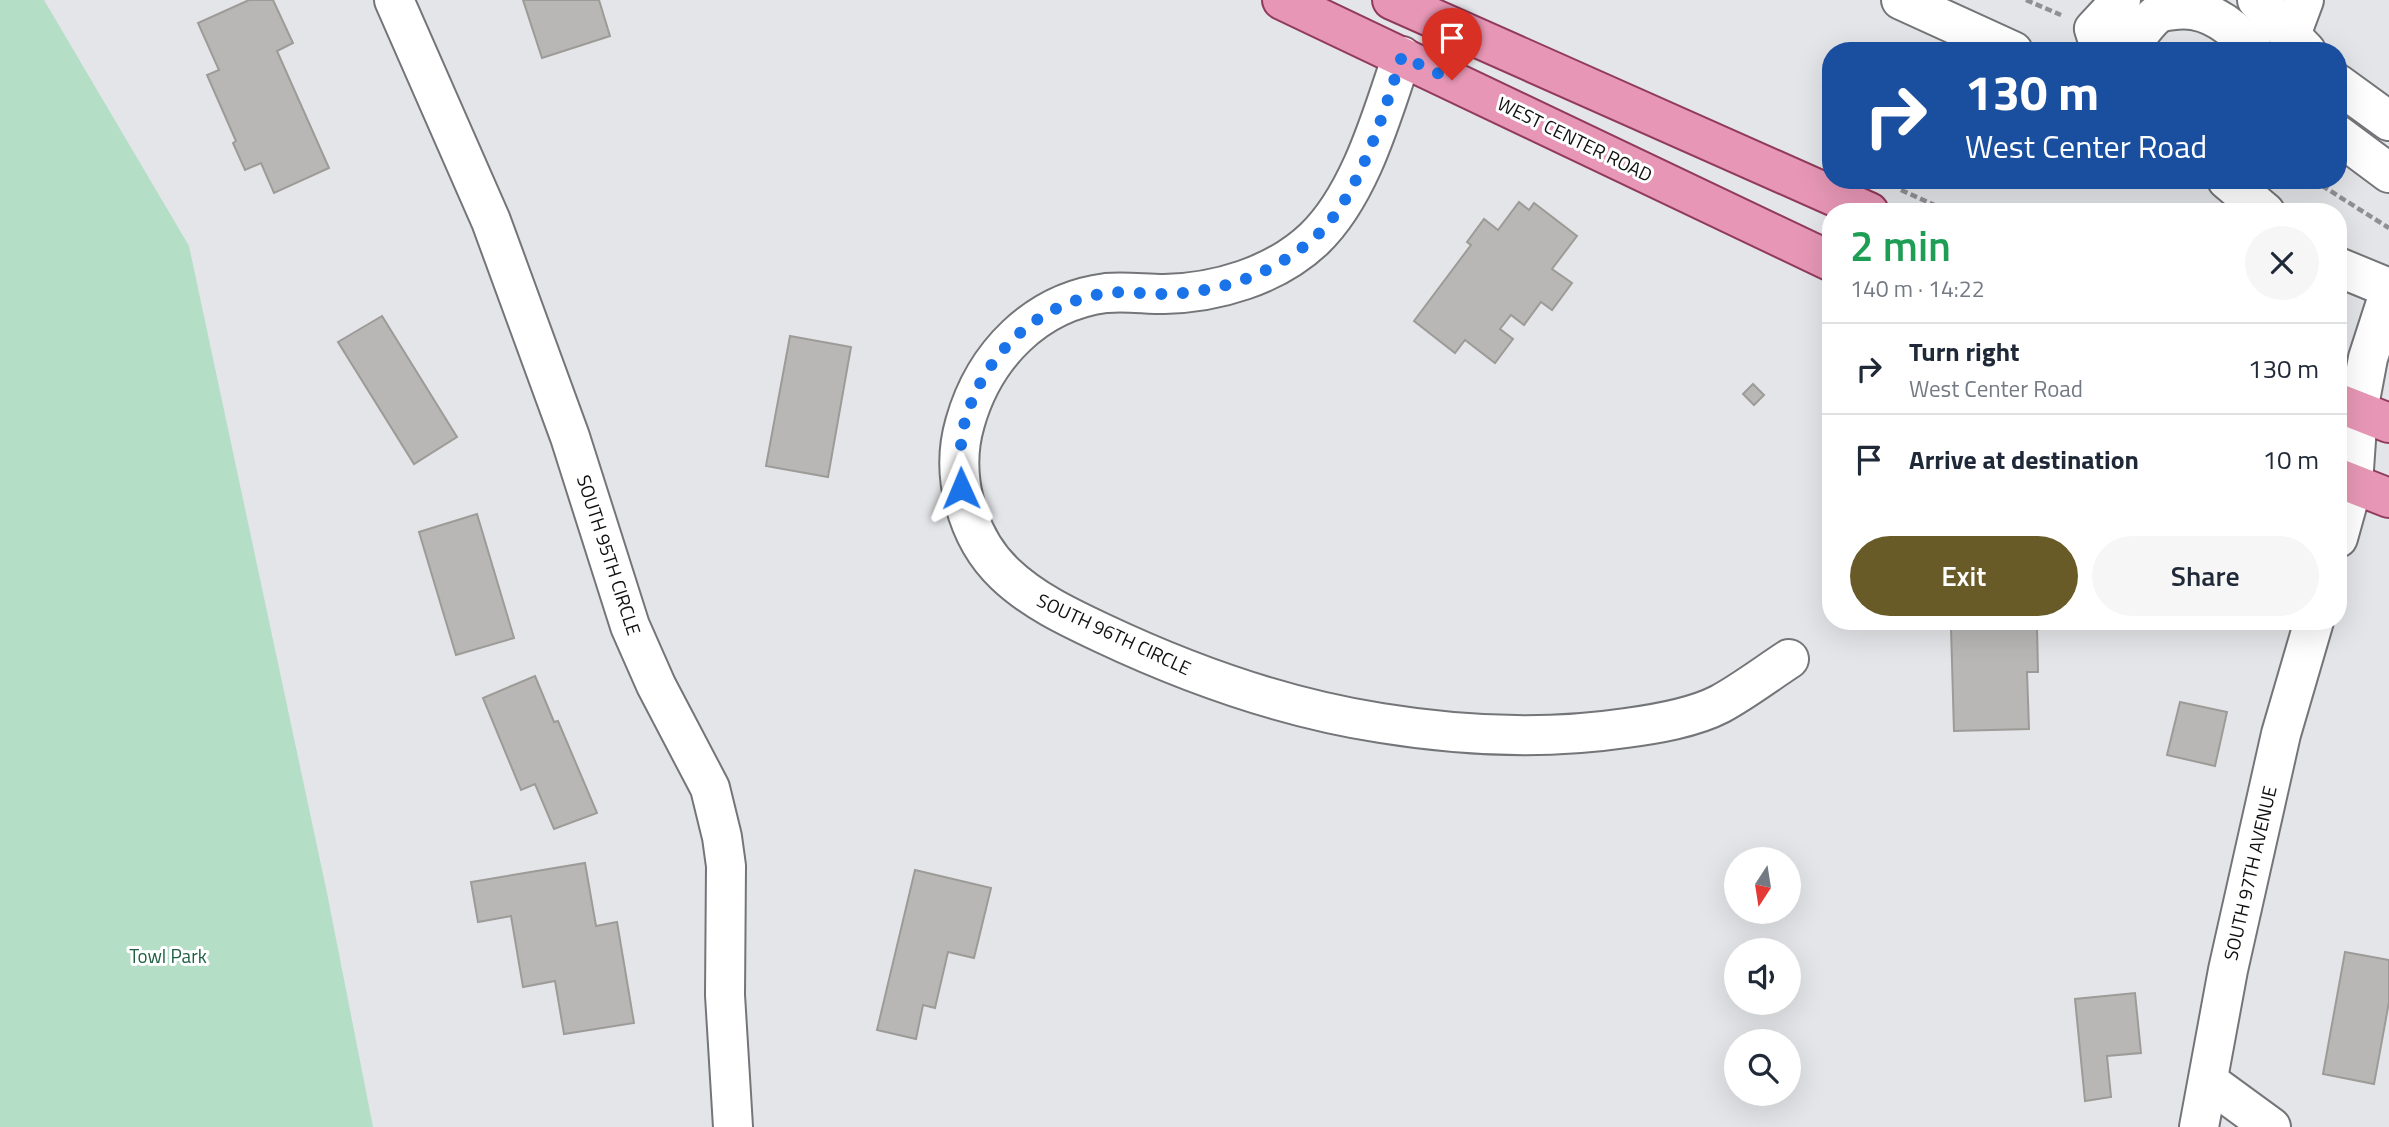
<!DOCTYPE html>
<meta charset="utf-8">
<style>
:root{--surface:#fff;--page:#f6f6f7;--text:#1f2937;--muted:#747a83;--line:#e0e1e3;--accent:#695b28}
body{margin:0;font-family:"Titillium Web",sans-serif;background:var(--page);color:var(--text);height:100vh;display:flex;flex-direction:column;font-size:26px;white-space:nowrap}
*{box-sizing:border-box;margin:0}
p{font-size:23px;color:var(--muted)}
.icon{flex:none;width:38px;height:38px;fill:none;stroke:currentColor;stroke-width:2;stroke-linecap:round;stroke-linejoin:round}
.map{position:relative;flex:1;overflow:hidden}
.panel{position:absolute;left:1822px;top:203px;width:525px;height:427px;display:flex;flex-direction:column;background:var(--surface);border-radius:28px;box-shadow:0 7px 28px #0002}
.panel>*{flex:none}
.banner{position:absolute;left:1822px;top:42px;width:525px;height:147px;border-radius:28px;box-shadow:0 7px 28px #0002;background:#1a4fa0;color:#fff;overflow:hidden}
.needle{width:46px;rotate:192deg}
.fabs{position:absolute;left:1724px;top:847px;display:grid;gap:14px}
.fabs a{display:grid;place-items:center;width:77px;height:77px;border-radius:50%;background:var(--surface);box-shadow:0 7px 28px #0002;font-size:35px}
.pin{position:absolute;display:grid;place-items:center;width:60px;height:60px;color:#fff;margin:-72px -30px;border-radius:50% 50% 50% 0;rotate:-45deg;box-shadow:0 0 7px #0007}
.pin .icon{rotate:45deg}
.me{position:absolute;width:77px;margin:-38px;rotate:359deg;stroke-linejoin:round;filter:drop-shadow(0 0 5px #0008)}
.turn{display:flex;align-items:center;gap:24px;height:147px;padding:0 28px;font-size:32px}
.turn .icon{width:91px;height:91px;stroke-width:2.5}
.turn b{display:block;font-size:49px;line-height:60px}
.round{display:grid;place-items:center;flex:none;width:74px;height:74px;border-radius:37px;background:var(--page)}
.head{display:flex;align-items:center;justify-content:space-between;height:119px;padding:0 28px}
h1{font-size:42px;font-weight:600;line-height:52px;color:#1e9e55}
.primary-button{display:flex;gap:14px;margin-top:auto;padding:14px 28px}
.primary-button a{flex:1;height:80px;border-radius:42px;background:var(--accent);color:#fff;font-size:28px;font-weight:600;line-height:80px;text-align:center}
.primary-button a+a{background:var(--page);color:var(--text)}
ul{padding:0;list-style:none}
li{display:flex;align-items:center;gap:21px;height:91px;padding:0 28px;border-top:2px solid var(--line)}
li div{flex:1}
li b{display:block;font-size:26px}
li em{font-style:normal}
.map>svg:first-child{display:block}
.green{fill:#b4dec6}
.building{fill:#b9b7b5;stroke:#9d9b98;stroke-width:2}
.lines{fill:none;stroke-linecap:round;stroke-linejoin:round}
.minor-casing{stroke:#747578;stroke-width:42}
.major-casing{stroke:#913b5b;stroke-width:42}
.path{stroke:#909093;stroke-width:4.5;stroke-dasharray:7 3.5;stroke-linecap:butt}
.minor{stroke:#fff;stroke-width:38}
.major{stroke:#e797b5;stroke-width:38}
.route{stroke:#1a73e8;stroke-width:12;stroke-dasharray:0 21.6}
.labels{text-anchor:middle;stroke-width:6;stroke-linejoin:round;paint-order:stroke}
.street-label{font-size:19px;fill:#101011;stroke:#fff}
.park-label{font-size:19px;fill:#1e6042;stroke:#fff}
</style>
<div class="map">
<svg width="2389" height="1127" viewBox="0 0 2389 1127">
<rect width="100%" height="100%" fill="#e4e5e8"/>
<path class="green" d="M0,0H44L189,246L327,893L373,1127H0Z"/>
<g class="building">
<path d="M249,0H273L293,43L277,51L329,168L274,193L261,163L245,170L233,143L236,141L207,75L219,70L198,23Z"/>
<path d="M523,0H599L610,36L542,58Z"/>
<path d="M1519,202L1529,210L1534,203L1577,236L1552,269L1572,283L1552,310L1541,302L1524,325L1511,315L1500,329L1513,339L1495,363L1465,340L1455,353L1414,321L1471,245L1467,242L1484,219L1498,230Z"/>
<path d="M382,316L457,437L414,464L338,342Z"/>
<path d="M790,336L851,347L828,477L766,466Z"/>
<path d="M1753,384L1764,395L1754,405L1743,394Z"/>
<path d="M477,514L514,638L456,655L419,532Z"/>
<path d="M1936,621H2050V626H2037L2038,672H2027L2029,729L1954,731L1951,628L1936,629Z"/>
<path d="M535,676L554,722L558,721L597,813L554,829L535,784L521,790L483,698Z"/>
<path d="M2180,702L2227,712L2215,766L2167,755Z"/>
<path d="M585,863L596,926L617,922L634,1023L564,1034L555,981L523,987L511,916L478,922L471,882Z"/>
<path d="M915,870L991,888L974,958L948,952L935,1008L923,1005L916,1039L877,1030Z"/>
<path d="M2345,952L2389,960V1002L2374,1084L2323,1074Z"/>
<path d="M2135,993L2141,1053L2107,1056L2111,1097L2085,1101L2075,999Z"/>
</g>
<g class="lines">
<g class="minor-casing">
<g id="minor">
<path d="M394,0L491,221L570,437L630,626L656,685L710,788L722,837L726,866L725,995L733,1127"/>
<path d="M1901,0L2013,51"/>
<path d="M2257,0L2306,51"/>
<path d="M2291,35L2304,0"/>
<path d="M2101,51L2094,29L2121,0"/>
<path d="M2116,51C2135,46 2141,28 2155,16C2160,11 2169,11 2176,10C2208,6 2234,27 2254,51"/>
<path d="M1402,56C1382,115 1360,195 1314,239C1275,276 1216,293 1164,294C1145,294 1125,291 1106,293C1036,302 984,355 965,423C950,474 966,537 1005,574C1032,600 1068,617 1102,633C1191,675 1284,708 1381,723C1461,736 1545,740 1626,728C1656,724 1693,718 1720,704C1744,691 1766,674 1789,659"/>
<path d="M2338,84L2389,121"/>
<path d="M2338,135L2389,173"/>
<path d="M2227,180L2265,212"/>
<path d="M2338,267L2389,288"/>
<path d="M2338,538L2353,484L2358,411L2368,358L2389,293"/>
<path d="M2208,1081L2271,1127"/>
<path d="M2199,1127L2228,970L2281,734L2314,621"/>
</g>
</g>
<g class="major-casing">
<g id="major">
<path d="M1282,0L1830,261"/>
<path d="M1392,0L1869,212"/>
<path d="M2338,403L2389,423"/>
<path d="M2338,478L2389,498"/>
</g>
</g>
<g class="path">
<path d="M2026,0L2061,15"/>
<path d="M2313,180L2389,228"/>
<path d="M1901,190L1950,212"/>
</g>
<use href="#minor" class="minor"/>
<use href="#major" class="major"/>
</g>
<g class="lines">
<path class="route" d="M961,488C961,467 959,445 964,425C982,356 1036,303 1107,293C1126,291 1146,294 1165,294C1218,293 1271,275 1312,240C1359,200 1383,114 1402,56L1452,80"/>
</g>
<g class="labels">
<g class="street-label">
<text transform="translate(1575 139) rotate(26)" y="7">WEST CENTER ROAD</text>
<text transform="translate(609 555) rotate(72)" y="7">SOUTH 95TH CIRCLE</text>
<text transform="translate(1114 634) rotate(25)" y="7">SOUTH 96TH CIRCLE</text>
<text transform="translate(2250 873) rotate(-77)" y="7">SOUTH 97TH AVENUE</text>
</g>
<g class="park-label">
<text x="168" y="963">Towl Park</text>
</g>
</g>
</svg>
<div class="fabs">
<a><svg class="needle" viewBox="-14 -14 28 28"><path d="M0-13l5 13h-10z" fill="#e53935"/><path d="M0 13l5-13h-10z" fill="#747a83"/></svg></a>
<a><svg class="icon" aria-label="sound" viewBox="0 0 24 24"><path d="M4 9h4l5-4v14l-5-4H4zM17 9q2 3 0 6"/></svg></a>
<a><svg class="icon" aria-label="search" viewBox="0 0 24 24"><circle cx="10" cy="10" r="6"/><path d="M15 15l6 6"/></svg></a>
</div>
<div class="pin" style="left:1452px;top:80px;background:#d93025"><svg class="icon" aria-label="arrive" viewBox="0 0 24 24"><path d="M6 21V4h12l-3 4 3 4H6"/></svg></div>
<svg class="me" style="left:961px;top:488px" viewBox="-20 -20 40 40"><path d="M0-17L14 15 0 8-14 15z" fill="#1a73e8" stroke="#fff" stroke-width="4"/></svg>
<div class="banner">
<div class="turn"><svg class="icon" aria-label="right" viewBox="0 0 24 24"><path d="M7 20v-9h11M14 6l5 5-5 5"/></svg><div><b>130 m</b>West Center Road</div></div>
</div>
<section class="panel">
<div class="head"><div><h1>2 min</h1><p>140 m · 14:22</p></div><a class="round"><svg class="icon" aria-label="close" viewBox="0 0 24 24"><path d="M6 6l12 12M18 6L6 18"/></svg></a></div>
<ul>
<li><svg class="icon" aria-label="right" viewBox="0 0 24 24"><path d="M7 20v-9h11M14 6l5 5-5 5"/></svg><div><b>Turn right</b><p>West Center Road</p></div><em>130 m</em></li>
<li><svg class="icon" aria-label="arrive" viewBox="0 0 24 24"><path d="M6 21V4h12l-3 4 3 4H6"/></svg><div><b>Arrive at destination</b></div><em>10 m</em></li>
</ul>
<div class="primary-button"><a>Exit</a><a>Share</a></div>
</section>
</div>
